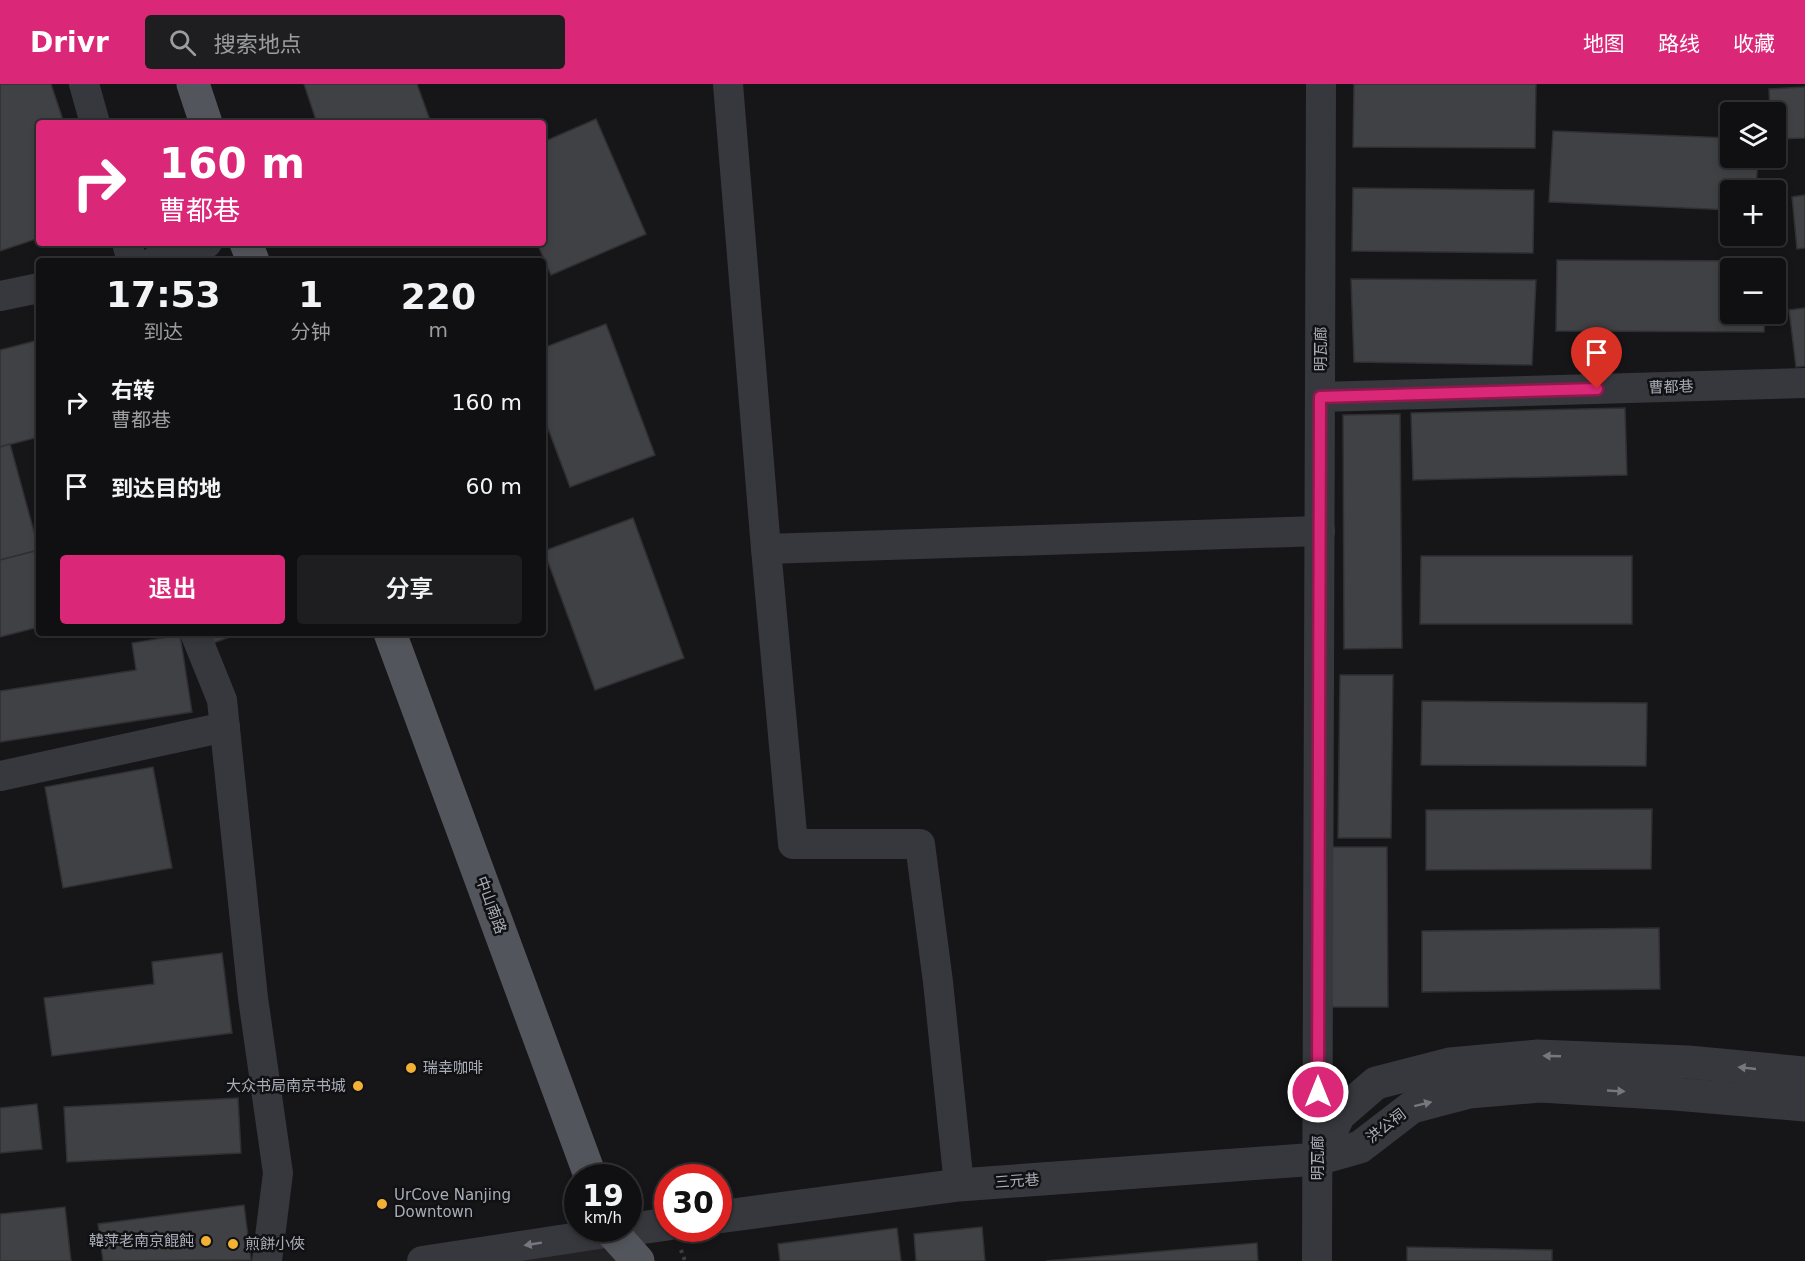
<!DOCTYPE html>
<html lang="zh">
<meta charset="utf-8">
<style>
:root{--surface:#101012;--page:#1e1e20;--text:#f1f3f6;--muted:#9c9d9f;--line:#303032;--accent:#db2777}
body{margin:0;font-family:"DejaVu Sans","Noto Sans SC",sans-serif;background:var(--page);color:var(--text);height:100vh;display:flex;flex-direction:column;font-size:22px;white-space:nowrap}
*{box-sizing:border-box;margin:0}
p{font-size:20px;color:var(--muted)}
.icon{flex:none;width:33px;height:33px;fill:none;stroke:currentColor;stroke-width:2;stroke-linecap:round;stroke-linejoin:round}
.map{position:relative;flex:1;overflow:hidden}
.panel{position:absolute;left:36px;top:174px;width:510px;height:378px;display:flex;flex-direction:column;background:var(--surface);border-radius:6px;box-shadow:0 3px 9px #0003,0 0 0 2px var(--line)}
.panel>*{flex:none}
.guide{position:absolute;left:36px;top:36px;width:510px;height:126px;border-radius:6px;box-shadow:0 3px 9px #0003,0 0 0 2px var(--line);background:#db2777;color:#fff;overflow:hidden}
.buttons{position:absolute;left:1720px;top:18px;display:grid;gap:12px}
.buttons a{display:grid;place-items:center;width:66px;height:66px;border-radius:6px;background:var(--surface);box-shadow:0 3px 9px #0003,0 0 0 2px var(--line);font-size:30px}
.speed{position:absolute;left:564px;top:1080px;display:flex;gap:12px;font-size:30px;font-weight:700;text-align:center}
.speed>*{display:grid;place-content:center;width:78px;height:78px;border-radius:50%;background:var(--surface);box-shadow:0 3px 9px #0003,0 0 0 2px var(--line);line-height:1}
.speed small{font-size:15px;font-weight:400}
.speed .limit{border:9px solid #d22;background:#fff;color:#111}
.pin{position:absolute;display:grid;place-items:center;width:51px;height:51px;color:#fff;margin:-62px -26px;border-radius:50% 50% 50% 0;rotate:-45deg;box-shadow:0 0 6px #0007}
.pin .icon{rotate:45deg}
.me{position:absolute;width:66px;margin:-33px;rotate:0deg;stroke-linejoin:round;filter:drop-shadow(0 0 4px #0008)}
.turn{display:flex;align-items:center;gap:21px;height:126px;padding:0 24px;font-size:27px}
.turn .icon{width:78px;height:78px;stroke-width:2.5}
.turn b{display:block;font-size:42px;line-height:51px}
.eta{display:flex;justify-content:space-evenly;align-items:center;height:102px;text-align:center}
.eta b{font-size:36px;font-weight:600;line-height:42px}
.primary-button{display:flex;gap:12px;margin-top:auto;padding:12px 24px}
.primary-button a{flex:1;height:69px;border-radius:6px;background:var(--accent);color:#fff;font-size:24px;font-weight:600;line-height:69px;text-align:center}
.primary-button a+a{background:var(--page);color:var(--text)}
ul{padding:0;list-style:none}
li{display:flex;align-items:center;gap:18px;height:84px;padding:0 24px}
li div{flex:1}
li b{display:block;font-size:22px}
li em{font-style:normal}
header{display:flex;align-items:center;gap:36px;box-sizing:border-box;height:84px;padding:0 30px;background:var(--accent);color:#fff}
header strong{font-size:28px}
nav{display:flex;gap:33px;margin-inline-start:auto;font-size:21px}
.search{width:420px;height:54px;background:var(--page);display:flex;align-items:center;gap:15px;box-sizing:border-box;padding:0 21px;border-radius:6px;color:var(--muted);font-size:22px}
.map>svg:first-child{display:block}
.built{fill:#222225}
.building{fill:#404145;stroke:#303034;stroke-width:1.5}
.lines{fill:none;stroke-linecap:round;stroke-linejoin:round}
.path{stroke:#3d3f44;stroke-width:4;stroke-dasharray:3 4.5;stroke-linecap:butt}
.minor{stroke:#37383d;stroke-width:30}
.tertiary{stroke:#37383d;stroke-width:33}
.primary{stroke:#53555c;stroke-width:33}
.oneway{fill:#757881}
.route-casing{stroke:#8e194d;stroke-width:15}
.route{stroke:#db2777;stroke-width:10}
.poi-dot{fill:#f2b134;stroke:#111113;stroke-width:2}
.labels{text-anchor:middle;stroke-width:5;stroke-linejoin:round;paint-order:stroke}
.street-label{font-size:15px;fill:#a8adb8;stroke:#111113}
.poi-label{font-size:15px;fill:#a8adb8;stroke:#111113;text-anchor:start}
</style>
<header>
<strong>Drivr</strong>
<div class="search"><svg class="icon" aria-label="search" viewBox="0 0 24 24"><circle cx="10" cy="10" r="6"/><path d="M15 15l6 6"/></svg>搜索地点</div>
<nav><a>地图</a><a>路线</a><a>收藏</a></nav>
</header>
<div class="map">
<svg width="1805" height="1177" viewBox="0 0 1805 1177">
<rect width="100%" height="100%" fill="#161618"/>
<path class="built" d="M612,1148L638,1177H422Z"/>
<g class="building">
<path d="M0,0H51L64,39H39V154L0,167Z"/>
<path d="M304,0H417L431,39H317Z"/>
<path d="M1354,0H1536L1535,64L1353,63Z"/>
<path d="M1805,3V54L1776,55V28H1770L1769,5Z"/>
<path d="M596,35L646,150L551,191L537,159H543V58Z"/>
<path d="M1553,47L1731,54V74H1758L1756,106H1731V126L1549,118Z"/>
<path d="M1353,104L1534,106L1533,169L1352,167Z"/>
<path d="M1805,111V164L1797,165L1792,113Z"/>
<path d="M1557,176L1765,177V184H1731V230H1765L1764,248L1556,247Z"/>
<path d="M1351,195L1536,196L1532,281L1354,278Z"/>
<path d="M1805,224V282L1796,283L1789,226Z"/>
<path d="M606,240L655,371L570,403L543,331V264Z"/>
<path d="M39,256V353L0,363V266Z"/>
<path d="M1625,324L1627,391L1413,396L1411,329Z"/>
<path d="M1400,330L1402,564L1344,565L1343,331Z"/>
<path d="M10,360L39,466L0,476V363Z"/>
<path d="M633,434L684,574L595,606L544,467Z"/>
<path d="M39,466V543L0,553V476Z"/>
<path d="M1421,472H1632V540H1420Z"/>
<path d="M209,549H241L213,559Z"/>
<path d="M180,551L192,628L0,658V607L136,586L132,559Z"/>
<path d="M1340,591H1393L1391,754H1338Z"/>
<path d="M1422,617L1647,619L1646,682L1421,681Z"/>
<path d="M153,683L172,784L63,804L45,703Z"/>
<path d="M1652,725L1651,785L1426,786V726Z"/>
<path d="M1332,763H1387L1388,923H1332Z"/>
<path d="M1659,844L1660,905L1422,908V847Z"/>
<path d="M222,869L232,949L52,972L44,914L154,900L152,878Z"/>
<path d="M238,1014L241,1069L67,1078L64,1023Z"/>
<path d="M37,1020L42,1065L0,1069V1024Z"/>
<path d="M244,1121L251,1176L103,1177L98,1140Z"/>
<path d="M65,1123L71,1177H0V1130Z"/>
<path d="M982,1143L985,1177H916L914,1150Z"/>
<path d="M897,1144L901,1177H780L778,1160Z"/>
<path d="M1257,1159L1258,1177H1046Z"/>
<path d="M1407,1163L1552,1166V1177H1407Z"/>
</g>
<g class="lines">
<path class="path" d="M681,1166L685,1177"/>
<g class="minor">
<path d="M84,0L95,39"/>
<path d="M728,0L766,465L793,760H920L938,898L959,1101"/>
<path d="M127,159L132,177"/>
<path d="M155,177L207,159"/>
<path d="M0,212L39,204"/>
<path d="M1320,313L1805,299"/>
<path d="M766,465L1320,447"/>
<path d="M195,549L222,616L253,914L278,1089L267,1177"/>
<path d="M0,692L225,643"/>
<path d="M422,1177L612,1148"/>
<path d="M1317,1177L1321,0"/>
</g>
<g class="tertiary">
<path d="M1318,1075L1339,1031L1376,999L1450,980L1538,972L1688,978L1805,989"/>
<path d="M718,1133L959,1101L1318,1075L1360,1063L1412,1023L1469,1008L1540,1002L1675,1010L1805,1021"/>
<path d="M612,1148L668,1140"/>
</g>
<g class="primary">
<path d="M193,0L206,39"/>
<path d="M246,159L253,177"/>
<path d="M390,549L591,1094"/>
<path d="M612,1148L638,1177"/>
</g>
</g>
<defs><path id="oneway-solid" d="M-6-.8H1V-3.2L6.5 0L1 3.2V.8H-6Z" transform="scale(1.5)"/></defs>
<g class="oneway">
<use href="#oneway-solid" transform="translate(1552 972) rotate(-178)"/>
<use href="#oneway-solid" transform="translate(1747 984) rotate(-174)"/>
<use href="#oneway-solid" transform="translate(1616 1007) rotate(3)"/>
<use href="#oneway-solid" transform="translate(1423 1020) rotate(-14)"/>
<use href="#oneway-solid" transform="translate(533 1160) rotate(171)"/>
</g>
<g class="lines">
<g class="route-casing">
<path id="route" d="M1318,1008L1320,313L1597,305"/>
</g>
<use href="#route" class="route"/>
</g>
<g class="poi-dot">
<circle cx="411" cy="984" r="6"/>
<circle cx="358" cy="1002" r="6"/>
<circle cx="382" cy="1120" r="6"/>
<circle cx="206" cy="1157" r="6"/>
<circle cx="233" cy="1160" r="6"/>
</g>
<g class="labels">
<g class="street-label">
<text transform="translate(1321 265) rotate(-90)" y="5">明瓦廊</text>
<text transform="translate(1671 303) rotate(-2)" y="5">曹都巷</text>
<text transform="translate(491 821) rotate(70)" y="5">中山南路</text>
<text transform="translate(1386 1042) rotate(-38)" y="5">洪公祠</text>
<text transform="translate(1318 1074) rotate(-90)" y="5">明瓦廊</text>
<text transform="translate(1017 1097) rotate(-4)" y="5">三元巷</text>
</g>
<g class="poi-label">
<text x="423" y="989">瑞幸咖啡</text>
<text x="346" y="1007" text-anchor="end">大众书局南京书城</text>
<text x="394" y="1116">UrCove Nanjing<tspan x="394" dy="17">Downtown</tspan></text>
<text x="194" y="1162" text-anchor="end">韓萍老南京餛飩</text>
<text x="245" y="1165">煎餅小俠</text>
</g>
</g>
</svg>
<div class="buttons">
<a><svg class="icon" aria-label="layers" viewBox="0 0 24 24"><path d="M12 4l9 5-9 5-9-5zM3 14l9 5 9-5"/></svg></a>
<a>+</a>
<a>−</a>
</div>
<div class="speed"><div>19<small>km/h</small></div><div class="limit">30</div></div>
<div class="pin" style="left:1597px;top:305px;background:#d93025"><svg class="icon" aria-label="arrive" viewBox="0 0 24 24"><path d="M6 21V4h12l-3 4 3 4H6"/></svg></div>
<svg class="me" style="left:1318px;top:1008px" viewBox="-20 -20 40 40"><circle r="17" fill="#db2777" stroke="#fff" stroke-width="3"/><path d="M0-11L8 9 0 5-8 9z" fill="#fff"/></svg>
<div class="guide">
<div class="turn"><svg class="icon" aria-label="right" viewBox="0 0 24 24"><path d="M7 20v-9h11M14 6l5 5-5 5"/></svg><div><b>160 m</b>曹都巷</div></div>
</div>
<section class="panel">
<div class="eta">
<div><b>17:53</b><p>到达</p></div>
<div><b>1</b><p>分钟</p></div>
<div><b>220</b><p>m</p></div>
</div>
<ul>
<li><svg class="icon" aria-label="right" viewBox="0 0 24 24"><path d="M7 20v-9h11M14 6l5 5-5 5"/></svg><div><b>右转</b><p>曹都巷</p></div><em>160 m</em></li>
<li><svg class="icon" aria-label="arrive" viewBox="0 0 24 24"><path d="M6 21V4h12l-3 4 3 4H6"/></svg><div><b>到达目的地</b></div><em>60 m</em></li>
</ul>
<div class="primary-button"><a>退出</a><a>分享</a></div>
</section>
</div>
